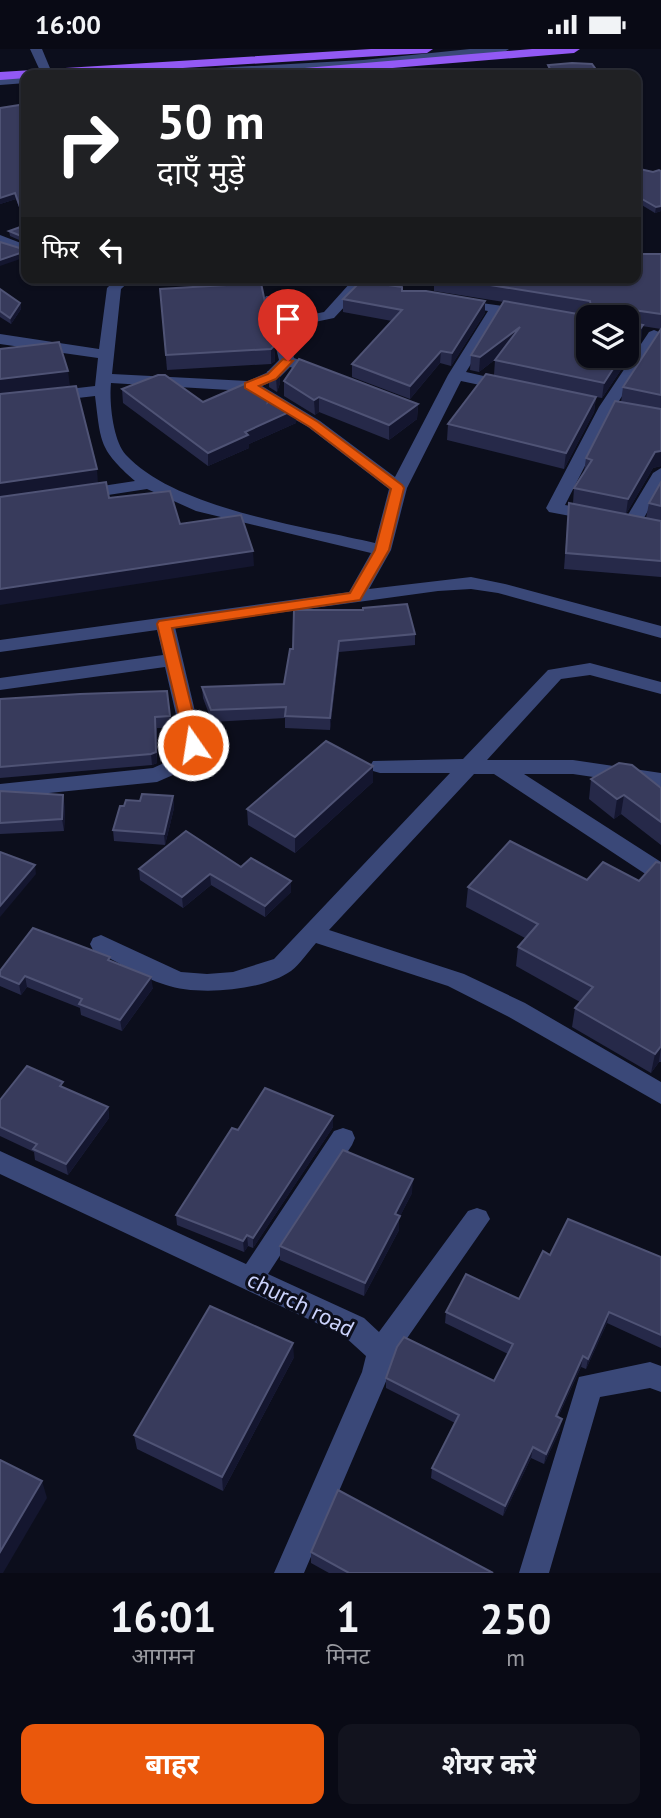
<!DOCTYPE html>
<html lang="hi">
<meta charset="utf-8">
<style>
:root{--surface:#090a15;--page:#12131e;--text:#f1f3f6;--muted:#999aa0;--line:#292b34;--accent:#ea580c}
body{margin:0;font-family:"PT Sans","Noto Sans Devanagari",sans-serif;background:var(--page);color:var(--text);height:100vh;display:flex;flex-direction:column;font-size:26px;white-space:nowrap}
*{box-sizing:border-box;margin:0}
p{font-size:23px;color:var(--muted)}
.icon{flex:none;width:38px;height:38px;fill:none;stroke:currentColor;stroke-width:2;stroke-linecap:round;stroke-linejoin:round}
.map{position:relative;height:1524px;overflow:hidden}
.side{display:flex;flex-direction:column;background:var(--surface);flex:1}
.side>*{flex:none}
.banner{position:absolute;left:21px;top:21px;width:620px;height:214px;border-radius:14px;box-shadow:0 2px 5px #0004,0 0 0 2px var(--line);background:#202124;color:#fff;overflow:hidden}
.fabs{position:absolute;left:576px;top:256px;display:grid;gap:14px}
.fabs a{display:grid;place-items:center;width:63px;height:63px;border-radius:14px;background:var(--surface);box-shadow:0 2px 5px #0004,0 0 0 2px var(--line);font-size:35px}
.pin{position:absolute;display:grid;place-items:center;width:60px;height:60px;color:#fff;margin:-72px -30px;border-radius:50% 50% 50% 0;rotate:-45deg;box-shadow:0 0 7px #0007}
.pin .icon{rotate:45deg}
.me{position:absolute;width:77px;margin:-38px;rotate:347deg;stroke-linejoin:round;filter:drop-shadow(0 0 5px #0008)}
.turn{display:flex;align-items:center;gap:24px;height:147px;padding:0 21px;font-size:32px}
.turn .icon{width:91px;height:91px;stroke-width:2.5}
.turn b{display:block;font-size:49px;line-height:60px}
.then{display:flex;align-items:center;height:66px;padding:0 21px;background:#0003;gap:14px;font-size:26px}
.eta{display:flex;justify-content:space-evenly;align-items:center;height:119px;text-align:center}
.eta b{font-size:42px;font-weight:700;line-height:49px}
.cta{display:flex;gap:14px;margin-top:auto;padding:14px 21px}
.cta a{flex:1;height:80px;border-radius:14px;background:var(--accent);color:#fff;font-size:28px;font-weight:700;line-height:80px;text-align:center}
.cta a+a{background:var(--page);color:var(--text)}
.status{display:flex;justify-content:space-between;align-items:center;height:49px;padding:0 35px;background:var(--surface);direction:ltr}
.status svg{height:19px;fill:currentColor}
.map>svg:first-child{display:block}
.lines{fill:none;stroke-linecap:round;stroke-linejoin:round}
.minor{fill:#3a4878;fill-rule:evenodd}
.major{fill:#9259f4;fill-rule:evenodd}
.wall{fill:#262949;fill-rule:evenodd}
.shaded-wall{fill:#14162f}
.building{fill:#383b5c;stroke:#4f5375;stroke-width:2}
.route{fill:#ea580c;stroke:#983908;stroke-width:2}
.labels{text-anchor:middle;stroke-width:6;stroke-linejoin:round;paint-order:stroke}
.near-street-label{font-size:23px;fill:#cbd2fc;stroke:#0c0e1c}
</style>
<div class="status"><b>16:00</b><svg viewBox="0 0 49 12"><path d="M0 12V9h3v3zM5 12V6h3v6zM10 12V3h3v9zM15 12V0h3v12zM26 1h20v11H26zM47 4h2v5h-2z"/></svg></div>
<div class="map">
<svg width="661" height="1524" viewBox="0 0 661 1524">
<rect width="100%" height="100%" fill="#0c0e1c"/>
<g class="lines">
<g class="minor">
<path d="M30,0H42L52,24L50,26H42Z"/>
<path d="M470,0H509L503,4C361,19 217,33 75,26L81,22L174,17L180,21L363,11Z"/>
<path d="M26,26V34L0,36V28Z"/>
<path d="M0,186L26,196V205L0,195Z"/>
<path d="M117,229H133L121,240L112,325L248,332L266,324L279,311L264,250L266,247H276L284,271L324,263L351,233L390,237L392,240L385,244L360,241L334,269L286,279L294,309L326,321L328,324L326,327H314L290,318L278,330L262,337L320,372L395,428L448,326L488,262L453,256L451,253L453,250L532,261L534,264L532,267L502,264L466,323L514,334L516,337L508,342L461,332L407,439L391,501L369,540L471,528L505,535L661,577V589L498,544L471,540L438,542L175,578L203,696L189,719L157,733L0,749V735L153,719L175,709L183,696L165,618L0,641V629L163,606L157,581L0,603V591L349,543L371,504L196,462L147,440L82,450L76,449L73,445L76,441L135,432C99,400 101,394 95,347L0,358V348L95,337L98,309L0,295V285L99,300L107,239ZM111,334L246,342L308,378L389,440L375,494C304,477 176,460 126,406C113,392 109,353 111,334Z"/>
<path d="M654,281L659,283L661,287L615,358L565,456L603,463L606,467L597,472L549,463L546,459L599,358L649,283Z"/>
<path d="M661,419V439L641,474L638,478H626L623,474L653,424Z"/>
<path d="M590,614L661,633V645L590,626L561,630L487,711H573L661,724V738L573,725H524L661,813V832L653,830L494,725H474L329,881L464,925L525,954L661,1033V1055L509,968L448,937L316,894C308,903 300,915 291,922C263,942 197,947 166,936C140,928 117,912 93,901L90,895L93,889L101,886L181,923L207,925L233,923L274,910L450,724H380L373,722L370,717L373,712L463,710L548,621Z"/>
<path d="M343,1079L352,1082L355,1089L352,1096L268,1225L364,1269L379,1283L468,1162L477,1159L486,1162L490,1170L394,1308L390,1323L304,1524H274L362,1323L366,1307L344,1287L0,1125V1102L246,1215L334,1082Z"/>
<path d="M650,1313L661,1317V1343L650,1339L600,1348L549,1524H519L579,1328Z"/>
</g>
<g class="major">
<path d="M371,0H433L427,4L69,26H26V29L0,31V23Z"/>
<path d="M532,0H580L574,4L308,26H263L269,22Z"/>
</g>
</g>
<g class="wall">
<path d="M26,55V194L10,187L9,182L26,177L16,150L0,155V59Z"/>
<path d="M635,119L653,123L661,122V162L655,164L635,152Z"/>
<path d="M661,205V417L653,419L626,465L646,469L649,454L661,433V528L564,520L569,454H573L574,439L584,423L586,409L621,353L623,338L661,280L642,277L641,291L602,349L596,348L594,363L564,420L447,391L448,375L494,326L495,311L497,309L479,323L470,321L471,306L504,253L434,242V229H635ZM588,268H626V306Z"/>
<path d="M0,240L20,254L21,260L11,275L0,268Z"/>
<path d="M160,240L274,297L275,312L271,315L167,321Z"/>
<path d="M402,242L485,252V264L451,317L440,314L410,350L352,328V315L392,272L343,263V250Z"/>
<path d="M279,319L280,334L277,343L269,338V323Z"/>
<path d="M284,332L418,355L417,370L389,391L319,363L315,366L284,347Z"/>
<path d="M122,340L203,353L270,346L271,351L296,360V374L249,395V399L208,417L123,354Z"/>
<path d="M294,561L415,585V596L339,603L330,681L285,679V669L212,673L203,649L202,638L284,635L293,600Z"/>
<path d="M167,642L171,679H157V714L152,716L0,729V650Z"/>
<path d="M373,717V733L295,804L248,776L247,760Z"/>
<path d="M591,730L661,739V796L621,765L614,770L589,750Z"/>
<path d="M0,742L65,758L64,782L0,785Z"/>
<path d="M173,747L174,759L165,796L114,792L113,781L140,752Z"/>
<path d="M661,814V1013H659L651,1024L572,978L575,959L580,953L516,917L518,898L525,889L466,858L468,838L587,831L639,832Z"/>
<path d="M241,818L291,832V843L265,868L211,836L183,859L140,831L139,820Z"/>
<path d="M111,912L153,939L122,982L81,966L80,959L27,938L21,946L0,937V922Z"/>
<path d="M65,1039L108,1058L109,1069L68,1126L35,1111L34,1103L0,1087V1051Z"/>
<path d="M333,1067V1078L253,1199L248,1197L244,1203L177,1176L176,1166L238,1081Z"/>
<path d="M412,1144L399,1169V1181L364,1247L280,1211V1197Z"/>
<path d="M550,1206L661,1208V1299L607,1274L586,1320L581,1318L558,1368L560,1381L544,1415L531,1409L503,1467L431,1429L432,1419L455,1374L386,1339V1329L494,1332L508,1305L445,1274L446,1263L519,1250Z"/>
<path d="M294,1308L223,1442L137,1400L134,1386Z"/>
<path d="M311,1503L493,1524H329L311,1514Z"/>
</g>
<g class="shaded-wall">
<path d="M15,144L16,150L0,155V149Z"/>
<path d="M661,157V162L655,164L656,158Z"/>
<path d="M26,202V208L0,217V211Z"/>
<path d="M485,252V264L451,317L452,304Z"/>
<path d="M20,254L21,260L11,275L10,269Z"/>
<path d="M643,276L641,291L602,349L604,334L622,306H626V300Z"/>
<path d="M520,278L519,292L479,323L480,308Z"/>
<path d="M274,297L275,312L271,315V300Z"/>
<path d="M441,302L440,314L410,350V337Z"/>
<path d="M279,319L280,334L277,343L276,328Z"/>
<path d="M68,322L70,337L0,345V330Z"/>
<path d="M319,348V363L315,366L314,351Z"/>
<path d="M596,348L594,363L564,420L566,404Z"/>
<path d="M418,355L417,370L389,391V376Z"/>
<path d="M296,360V374L249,395V399L208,417V404L245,383Z"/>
<path d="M661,402V417L653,419L626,465L628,450L655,403Z"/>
<path d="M97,420L98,435L0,449V434Z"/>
<path d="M253,502L254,517L0,556V540Z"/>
<path d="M339,592V603L330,681V669Z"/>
<path d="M155,668L157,714L152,716L151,705Z"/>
<path d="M373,717V733L295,804V788Z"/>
<path d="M63,746L65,758L64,782L62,770Z"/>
<path d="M624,746L621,765L614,770L617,750Z"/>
<path d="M173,747L174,759L165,796L164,785Z"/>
<path d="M35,816L36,825L0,868V857Z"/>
<path d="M210,825L211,836L183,859L182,848Z"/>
<path d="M291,832V843L265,868V857Z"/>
<path d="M25,927L27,938L21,946L19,935Z"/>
<path d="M151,928L153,939L122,982L120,971Z"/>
<path d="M661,997L659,1013L651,1024L655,1005Z"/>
<path d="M108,1058L109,1069L68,1126L66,1115Z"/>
<path d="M333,1067V1078L253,1199V1189Z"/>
<path d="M413,1130L412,1144L399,1169V1181L364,1247L365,1234L395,1165Z"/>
<path d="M247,1186L248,1197L244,1203L243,1192Z"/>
<path d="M609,1263L607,1274L586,1320L588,1310Z"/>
<path d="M293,1294L294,1308L223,1442L222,1428Z"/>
<path d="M583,1307L581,1318L553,1378L556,1367Z"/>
<path d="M562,1370L560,1381L544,1415L546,1405Z"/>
<path d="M533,1398L531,1409L503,1467L505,1457Z"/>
<path d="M42,1432L47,1449L3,1524H0V1503Z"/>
</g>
<g class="building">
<path d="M572,14L592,15L600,26H533L529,21L550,20L548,16Z"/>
<path d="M26,55V175L15,144L0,149V59Z"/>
<path d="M635,119L653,123L659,121L661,122V157L656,158L635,146Z"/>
<path d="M26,176V189L9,182Z"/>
<path d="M0,193L26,201V202L0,211Z"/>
<path d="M635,205H661V265L626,260V268H588V306H622L604,334L495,311L520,278L480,308L471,306L504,252L589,267L592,264L590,252L447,229H594L612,230L611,229H635Z"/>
<path d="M361,232L402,238V242H426L485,252L452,304L441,302L410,337L352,315L402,261L343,250Z"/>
<path d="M261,234L274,297L271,300L166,306L160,240Z"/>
<path d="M0,240L20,254L10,269L0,262Z"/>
<path d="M626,273L643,276L626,300Z"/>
<path d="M661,280V346L623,338Z"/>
<path d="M59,293L68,322L0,330V300Z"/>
<path d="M299,310L418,355L389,376L319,348L314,351L284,332Z"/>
<path d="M279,319L276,328L269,323Z"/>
<path d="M486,325L596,348L566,404L448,375Z"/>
<path d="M158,326H165L203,353L249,333L270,346L268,353L274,348L296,360L245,383L248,386L208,404L122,340Z"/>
<path d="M76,337L97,420L0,434V345Z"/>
<path d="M615,352L661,360V402L655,403L628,450L574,439L592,411L586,409Z"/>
<path d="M106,433L109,449L170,442L180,475L241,466L253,502L0,540V448Z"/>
<path d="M661,433V457L649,454Z"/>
<path d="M569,454L661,472V512L566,504Z"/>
<path d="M407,555L415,585L339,592L330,669L285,667L286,658L211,661L202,638L284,635L290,600H293L294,561H363V559Z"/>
<path d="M167,642L170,667L155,668L156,703L151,705L0,718V650L80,645Z"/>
<path d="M326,692L373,717L295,788L247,760Z"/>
<path d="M619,714L632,716L661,739V773L624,746L617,750L591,730Z"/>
<path d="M0,742L63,746L62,770L0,774Z"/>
<path d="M142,745L173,747L164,785L113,781L120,757H124L126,751L140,752Z"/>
<path d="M186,782L241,818L251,809L291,832L265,857L210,825L182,848L139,820Z"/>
<path d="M510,792L587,831L603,813L639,832L656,813L661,814V997L655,1005L575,959L593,938L518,898L538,875L468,838Z"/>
<path d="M0,803L35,816L0,857Z"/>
<path d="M33,879L110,908L108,911L151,928L120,971L79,955L82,950L25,927L19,935L0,927V922Z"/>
<path d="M27,1017L63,1033L60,1037L108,1058L66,1115L33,1100L37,1095L0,1078V1051Z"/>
<path d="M265,1039L333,1067L253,1189L247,1186L243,1192L176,1166L232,1079L238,1081Z"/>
<path d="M343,1101L413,1130L395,1165L400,1167L365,1234L280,1197Z"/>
<path d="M568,1170L661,1208V1286L609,1263L588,1310L583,1307L556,1367L562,1370L546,1405L533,1398L505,1457L432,1419L459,1366L386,1329L397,1298L404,1288L494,1332L513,1295L446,1263L466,1225L519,1250L543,1202L550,1206Z"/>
<path d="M210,1257L293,1294L222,1428L134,1386Z"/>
<path d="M0,1411L42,1432L0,1503Z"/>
<path d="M338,1441L493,1524H349L311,1503Z"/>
</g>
<path class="route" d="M283,310L293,312L276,330L259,337L318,373L402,436L404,439L389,501L360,551L172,579L201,696L193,701L186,696L157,575L159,572L350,544L375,501L391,440L310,378L245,339V334L268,325Z"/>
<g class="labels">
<g class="near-street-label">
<text transform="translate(301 1255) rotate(27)" y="8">church road</text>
</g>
</g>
</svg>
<div class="fabs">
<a><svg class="icon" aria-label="layers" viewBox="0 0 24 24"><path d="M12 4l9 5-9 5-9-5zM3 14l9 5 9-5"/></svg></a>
</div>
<div class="pin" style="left:288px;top:312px;background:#d93025"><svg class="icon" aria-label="arrive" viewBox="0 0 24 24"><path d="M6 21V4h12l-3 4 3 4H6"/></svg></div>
<svg class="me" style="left:193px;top:696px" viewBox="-20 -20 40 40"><circle r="17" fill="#ea580c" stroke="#fff" stroke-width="3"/><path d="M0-11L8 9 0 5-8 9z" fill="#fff"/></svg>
<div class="banner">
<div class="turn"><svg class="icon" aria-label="right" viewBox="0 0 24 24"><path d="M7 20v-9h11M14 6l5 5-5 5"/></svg><div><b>50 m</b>दाएँ मुड़ें</div></div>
<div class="then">फिर<svg class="icon" aria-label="left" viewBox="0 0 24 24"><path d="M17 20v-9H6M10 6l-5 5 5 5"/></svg></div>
</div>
</div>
<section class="side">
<div class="eta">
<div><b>16:01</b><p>आगमन</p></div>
<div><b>1</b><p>मिनट</p></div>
<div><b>250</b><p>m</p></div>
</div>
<div class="cta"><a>बाहर</a><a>शेयर करें</a></div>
</section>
